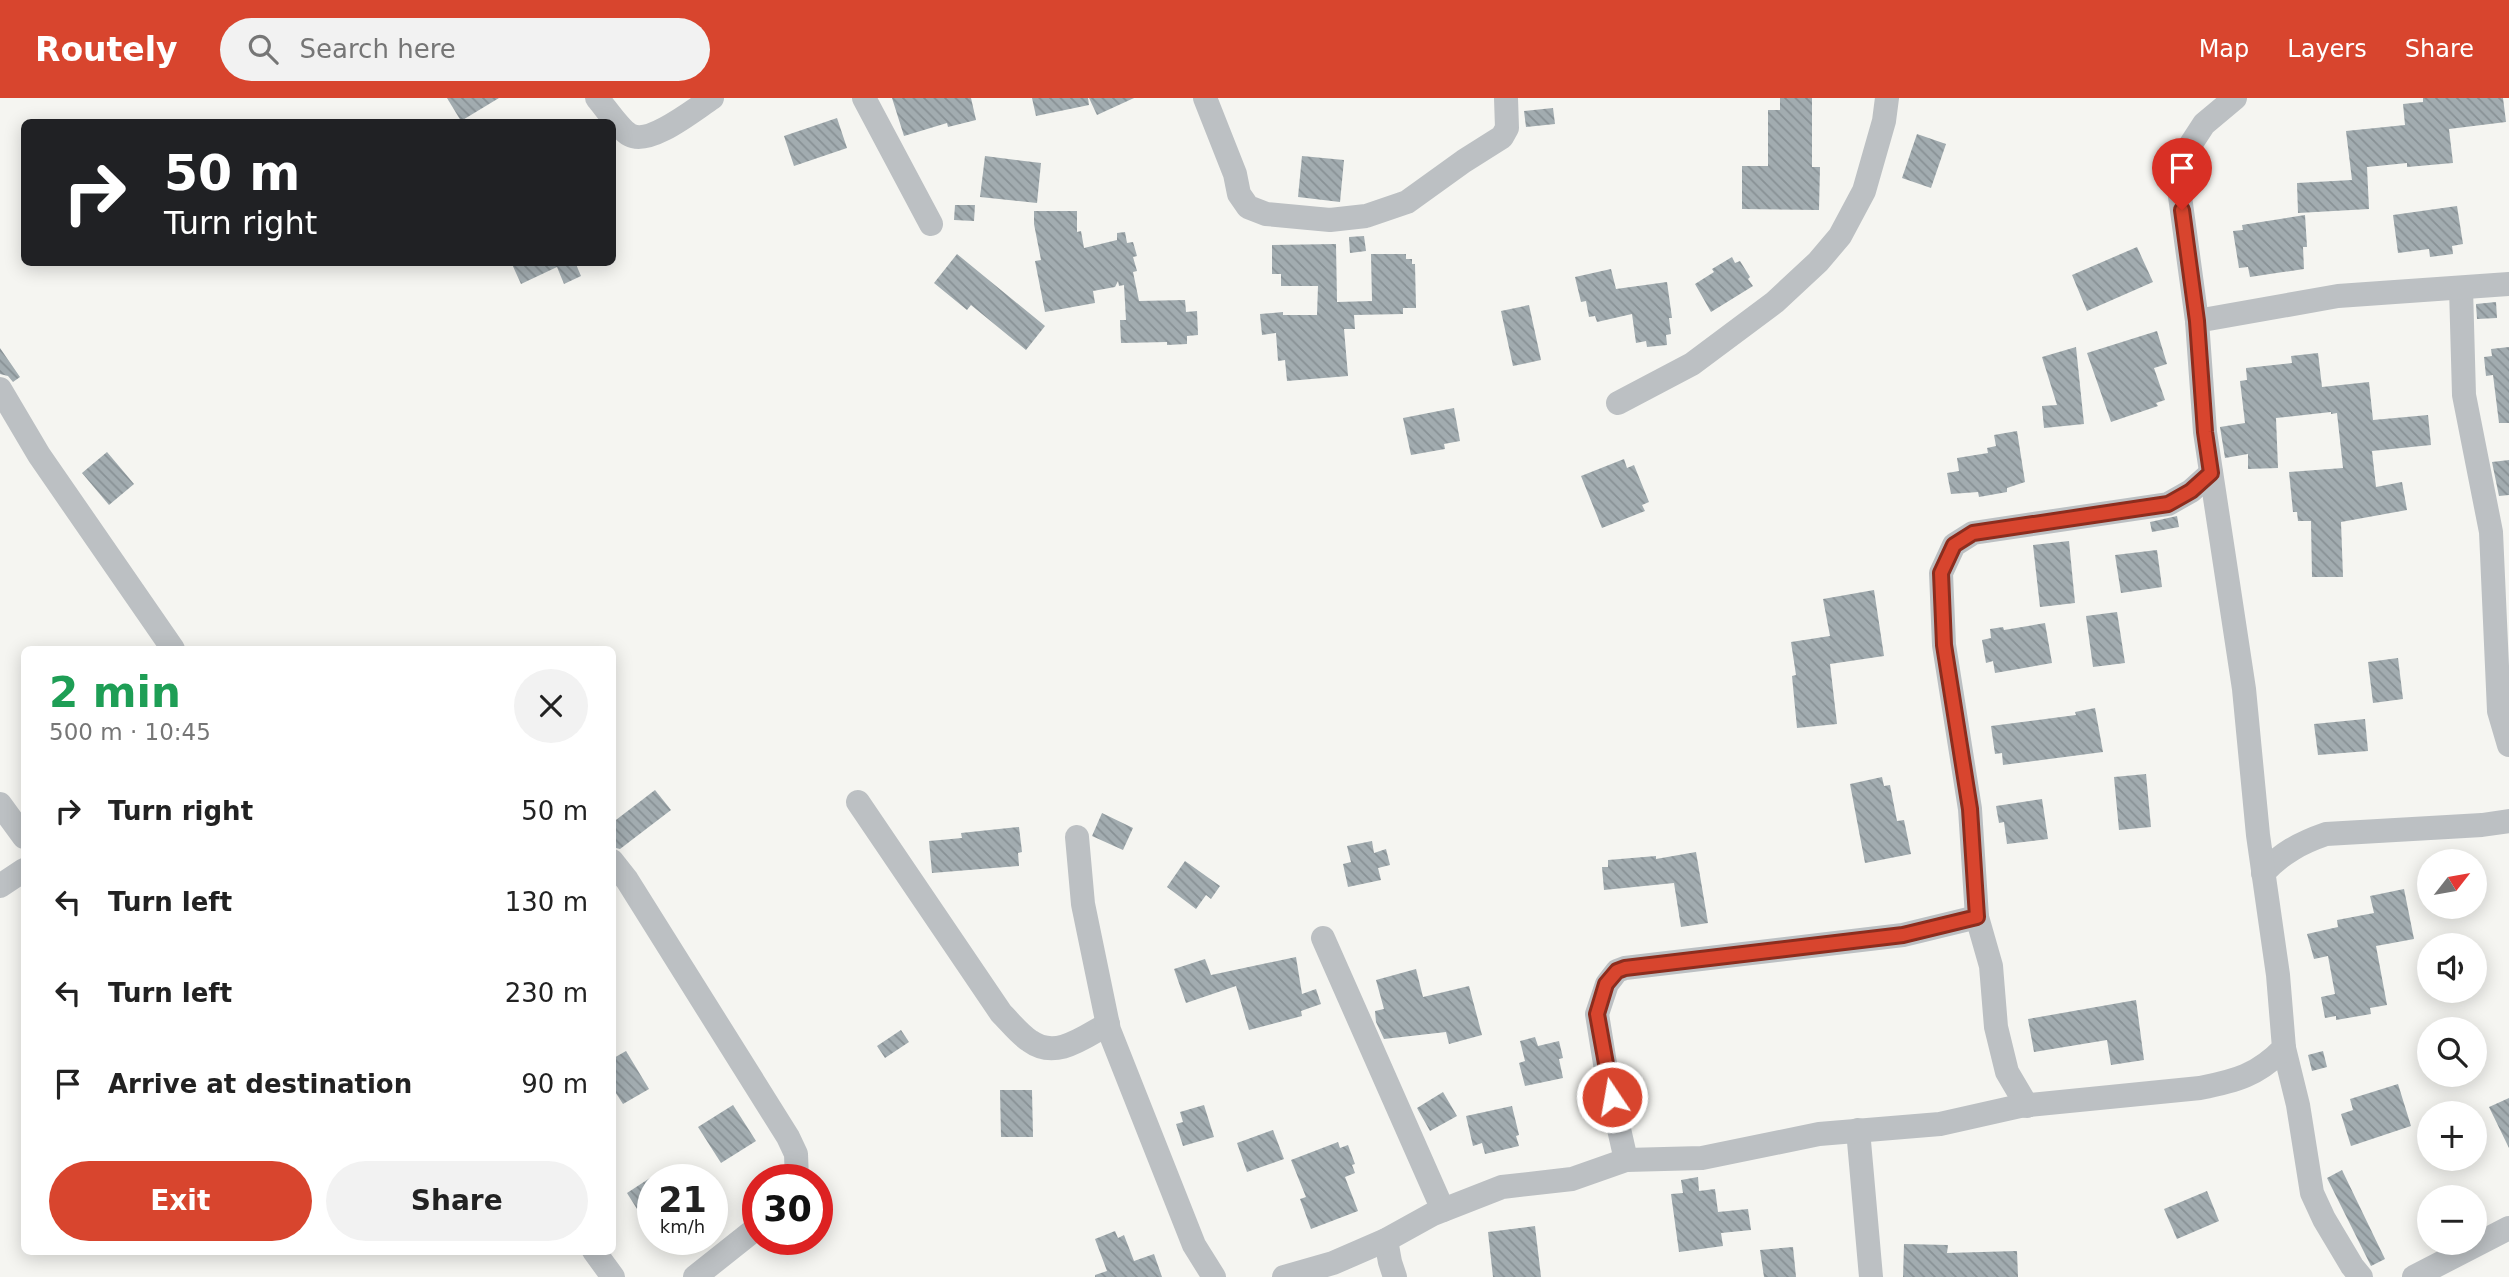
<!DOCTYPE html>
<meta charset="utf-8">
<style>
:root{--surface:#fff;--page:#f2f2f2;--text:#222;--muted:#767676;--accent:#d8452e}
body{margin:0;font-family:"DejaVu Sans",sans-serif;background:var(--page);color:var(--text);height:100vh;display:flex;flex-direction:column;font-size:26px;white-space:nowrap}
*{box-sizing:border-box;margin:0}
p{font-size:23px;color:var(--muted)}
.icon{flex:none;width:38px;height:38px;fill:none;stroke:currentColor;stroke-width:2;stroke-linecap:round;stroke-linejoin:round}
.map{position:relative;flex:1;overflow:hidden}
.details{position:absolute;left:21px;top:548px;width:595px;height:609px;display:flex;flex-direction:column;background:var(--surface);border-radius:10px;box-shadow:0 4px 18px #0003}
.details>*{flex:none}
.banner{position:absolute;left:21px;top:21px;width:595px;height:147px;border-radius:10px;box-shadow:0 4px 18px #0003;background:#202124;color:#fff;overflow:hidden}
.needle{width:46px;rotate:59deg}
.fabs{position:absolute;left:2417px;top:751px;display:grid;gap:14px}
.fabs a{display:grid;place-items:center;width:70px;height:70px;border-radius:50%;background:var(--surface);box-shadow:0 4px 18px #0003;font-size:35px}
.speed{position:absolute;left:637px;top:1066px;display:flex;gap:14px;font-size:35px;font-weight:700;text-align:center}
.speed>*{display:grid;place-content:center;width:91px;height:91px;border-radius:50%;background:var(--surface);box-shadow:0 4px 18px #0003;line-height:1}
.speed small{font-size:18px;font-weight:400}
.speed .limit{border:10px solid #d22;background:#fff;color:#111}
.pin{position:absolute;display:grid;place-items:center;width:60px;height:60px;color:#fff;margin:-72px -30px;border-radius:50% 50% 50% 0;rotate:-45deg;box-shadow:0 0 7px #0007}
.pin .icon{rotate:45deg}
.me{position:absolute;width:77px;margin:-38px;rotate:348deg;stroke-linejoin:round;filter:drop-shadow(0 0 5px #0008)}
.turn{display:flex;align-items:center;gap:24px;height:147px;padding:0 28px;font-size:32px}
.turn .icon{width:91px;height:91px;stroke-width:2.5}
.turn b{display:block;font-size:49px;line-height:60px}
.round{display:grid;place-items:center;flex:none;width:74px;height:74px;border-radius:37px;background:var(--page)}
.headline{display:flex;align-items:center;justify-content:space-between;height:119px;padding:0 28px}
h1{font-size:42px;font-weight:700;line-height:52px;color:#1e9e55}
.button{display:flex;gap:14px;margin-top:auto;padding:14px 28px}
.button a{flex:1;height:80px;border-radius:42px;background:var(--accent);color:#fff;font-size:28px;font-weight:700;line-height:80px;text-align:center}
.button a+a{background:var(--page);color:var(--text)}
ul{padding:0;list-style:none}
li{display:flex;align-items:center;gap:21px;height:91px;padding:0 28px}
li div{flex:1}
li b{display:block;font-size:26px}
li em{font-style:normal}
header{display:flex;align-items:center;gap:42px;box-sizing:border-box;height:98px;padding:0 35px;background:var(--accent);color:#fff}
header strong{font-size:33px}
nav{display:flex;gap:38px;margin-inline-start:auto;font-size:24px}
.search{width:490px;height:63px;background:var(--page);display:flex;align-items:center;gap:18px;box-sizing:border-box;padding:0 24px;border-radius:38px;color:var(--muted);font-size:26px}
.map>svg:first-child{display:block}
.building{fill:url(#building-back-hatch)}
.lines{fill:none;stroke-linecap:round;stroke-linejoin:round}
.minor{stroke:#bcc0c3;stroke-width:24}
.route-casing{stroke:#8c2d1e;stroke-width:18}
.route{stroke:#d8452e;stroke-width:12}
</style>
<header>
<strong>Routely</strong>
<div class="search"><svg class="icon" aria-label="search" viewBox="0 0 24 24"><circle cx="10" cy="10" r="6"/><path d="M15 15l6 6"/></svg>Search here</div>
<nav><a>Map</a><a>Layers</a><a>Share</a></nav>
</header>
<div class="map">
<svg width="2509" height="1179" viewBox="0 0 2509 1179">
<defs>
<pattern id="building-back-hatch" width="6" height="6" patternUnits="userSpaceOnUse" patternTransform="scale(1.75)"><rect width="6" height="6" fill="#a2acb0"/><path d="M-1 5l2 2M0 0l6 6M5-1l2 2" fill="none" stroke="#889195"/></pattern>
</defs>
<rect width="100%" height="100%" fill="#f5f5f1"/>
<g class="building">
<path d="M447,0H499L461,23Z"/>
<path d="M892,0H971L976,22L948,29L947,25L904,38Z"/>
<path d="M1032,0H1088L1089,7L1036,18Z"/>
<path d="M1089,0H1134L1097,17Z"/>
<path d="M1780,0H1812V69H1820L1819,112L1742,111V68H1768V12H1780Z"/>
<path d="M2423,0H2503L2506,24L2449,31L2453,65L2407,69V65L2367,69L2369,111L2298,115L2297,85L2352,82L2346,33L2405,27L2403,6L2423,4Z"/>
<path d="M1553,10L1555,26L1526,29L1524,13Z"/>
<path d="M837,20L847,50L794,68L784,38Z"/>
<path d="M1917,36L1946,46L1931,90L1902,80Z"/>
<path d="M985,58L1041,65L1037,105L980,99Z"/>
<path d="M1302,58L1344,62L1340,104L1298,99Z"/>
<path d="M955,107H975L974,123L954,122Z"/>
<path d="M2457,108L2463,146L2452,148L2453,156L2430,159L2429,151L2398,155L2393,117Z"/>
<path d="M1034,113H1077V134L1081,133L1084,150L1117,142V135L1125,134L1127,145L1133,144L1137,158L1133,159L1137,173L1133,174L1139,203L1185,202L1186,214L1197,213L1198,237L1187,238V246L1167,247V244L1121,245L1120,222H1126L1124,187L1119,188L1118,183L1115,189L1093,193L1095,205L1045,214L1035,163L1041,162L1034,126Z"/>
<path d="M2305,117L2307,149H2303L2304,171L2250,179L2248,169L2239,170L2233,133L2243,132L2242,127Z"/>
<path d="M1364,138L1366,153L1350,155L1349,139Z"/>
<path d="M1336,146L1337,204L1372,203L1371,156H1406V161H1412V166H1415L1416,210H1403V216L1354,217L1355,231H1344L1348,278L1287,283L1285,262L1278,263L1276,235L1262,237L1260,216L1283,214V217H1317L1318,188H1281V176H1272V147Z"/>
<path d="M2137,149L2153,184L2087,213L2072,177Z"/>
<path d="M957,156L1045,228L1026,252L971,207L967,212L934,185Z"/>
<path d="M1732,159L1735,165L1740,163L1750,179L1748,181L1753,188L1711,214L1695,186L1714,174L1712,171Z"/>
<path d="M511,164H575L581,178L564,186L557,169L521,186Z"/>
<path d="M1611,171L1616,191L1667,184L1672,220H1669L1671,236L1666,237L1667,247L1647,249L1646,243L1636,245L1632,216L1597,224L1595,218L1589,219L1586,203L1581,204L1575,179Z"/>
<path d="M2496,204L2497,220L2477,221L2476,206Z"/>
<path d="M1529,207L1541,262L1513,268L1501,213Z"/>
<path d="M2157,233L2167,266L2154,270L2165,302L2156,305L2158,308L2111,324L2087,255Z"/>
<path d="M2076,249L2084,326L2044,330L2042,308L2057,307L2042,259Z"/>
<path d="M2509,249V325H2499L2493,277L2486,278L2484,259L2492,258L2491,251Z"/>
<path d="M0,250L20,279L13,284L8,278L0,276Z"/>
<path d="M2318,255L2322,289L2369,284L2373,322L2428,317L2431,347L2372,353L2376,389L2402,384L2407,412L2341,424L2343,479H2312L2311,423H2298L2297,414H2293L2289,374L2343,370L2337,315L2331,316V314L2276,320L2278,370L2248,371V356L2225,360L2220,329L2245,325L2240,283L2247,282L2246,270L2292,265L2291,258Z"/>
<path d="M1454,310L1460,343L1444,346L1445,351L1411,357L1403,320Z"/>
<path d="M2017,333L2025,384L2007,390V394L1979,399L1978,394L1951,396L1947,375L1959,373L1957,360L1988,355L1987,350L1996,348L1994,337Z"/>
<path d="M107,354L134,386L109,407L82,375Z"/>
<path d="M1624,361L1627,370L1634,367L1649,404L1642,407L1645,413L1602,430L1581,378Z"/>
<path d="M2509,362V397L2499,398L2492,364Z"/>
<path d="M2177,418L2179,429L2152,434L2150,424Z"/>
<path d="M2069,443L2075,505L2040,509L2033,447Z"/>
<path d="M2157,452L2162,489L2121,495L2115,457Z"/>
<path d="M1874,492L1884,558L1830,566L1837,626L1797,630L1792,578L1796,577L1791,544L1830,538L1823,501Z"/>
<path d="M2117,514L2125,565L2093,569L2086,518Z"/>
<path d="M2045,525L2052,565L1995,575L1993,563L1986,565L1982,542L1991,540L1990,531L2003,529L2004,532Z"/>
<path d="M2398,560L2403,601L2373,605L2368,564Z"/>
<path d="M2095,610L2103,654L2003,667L2002,655L1995,656L1991,628L2076,617L2075,614Z"/>
<path d="M2365,621L2368,653L2318,657L2314,626Z"/>
<path d="M2146,676L2151,729L2119,732L2114,679Z"/>
<path d="M1882,679L1884,688L1890,687L1897,723L1904,722L1911,756L1865,765L1850,686Z"/>
<path d="M655,692L671,712L620,751L612,749V725Z"/>
<path d="M2042,701L2048,741L2007,746L2004,724L1999,725L1996,708Z"/>
<path d="M1102,715L1133,730L1123,752L1092,738Z"/>
<path d="M1019,729L1022,754L1018,755L1019,768L932,775L929,743L962,740L961,735Z"/>
<path d="M1372,743L1374,755L1386,751L1390,767L1378,770L1381,782L1348,789L1343,766L1351,764L1347,748Z"/>
<path d="M1696,754L1708,825L1681,829L1674,785L1604,792L1602,769H1608V762L1656,758V761Z"/>
<path d="M1185,763L1220,788L1211,801L1206,797L1196,811L1167,789Z"/>
<path d="M2404,791L2414,841L2376,848L2387,907L2370,910L2371,916L2336,922V918L2325,920L2321,899L2335,896L2328,858L2314,861L2307,836L2338,829L2337,822L2374,815L2370,798Z"/>
<path d="M1296,859L1302,896L1316,891L1321,906L1301,913L1302,918L1249,932L1236,888L1186,905L1174,871L1205,861L1211,877Z"/>
<path d="M1416,871L1423,899L1469,888L1482,937L1449,946L1446,934L1384,941L1376,924L1375,913L1384,911L1376,882Z"/>
<path d="M2136,902L2144,962L2111,967L2107,942L2034,954L2028,921Z"/>
<path d="M901,932L909,944L885,960L877,948Z"/>
<path d="M1535,939L1538,948L1559,943L1563,960L1559,961L1563,980L1525,988L1519,965L1525,963L1520,943Z"/>
<path d="M626,953L649,991L623,1006L612,989V961Z"/>
<path d="M2323,953L2327,969L2312,973L2308,957Z"/>
<path d="M2398,986L2411,1028L2351,1048L2341,1016L2353,1012L2350,1001Z"/>
<path d="M1000,992H1032L1033,1039H1001Z"/>
<path d="M1443,994L1457,1018L1430,1033L1417,1010Z"/>
<path d="M2509,1000V1050L2489,1009Z"/>
<path d="M733,1007L756,1043L721,1065L698,1029Z"/>
<path d="M1204,1007L1214,1039L1183,1048L1176,1026L1183,1024L1180,1014Z"/>
<path d="M1512,1008L1519,1037L1516,1038L1519,1048L1485,1056L1482,1045L1473,1048L1466,1018Z"/>
<path d="M1273,1032L1284,1061L1247,1074L1237,1045Z"/>
<path d="M1338,1044L1340,1050L1348,1047L1355,1066L1352,1067L1355,1075L1345,1079L1358,1113L1311,1131L1300,1101L1306,1099L1291,1062Z"/>
<path d="M2342,1072L2385,1161L2371,1168L2327,1080Z"/>
<path d="M653,1078V1112L642,1119L627,1095Z"/>
<path d="M1698,1079L1699,1093L1715,1091L1718,1114L1748,1111L1751,1132L1721,1135L1723,1148L1679,1154L1671,1096L1683,1095L1681,1082Z"/>
<path d="M2207,1093L2219,1123L2177,1141L2164,1111Z"/>
<path d="M1535,1128L1541,1179H1493L1488,1134Z"/>
<path d="M1115,1133L1118,1140L1124,1137L1134,1163L1154,1156L1162,1179H1095V1177L1107,1173L1095,1141Z"/>
<path d="M1904,1146L1948,1147L1947,1155L2017,1153L2018,1179H1903Z"/>
<path d="M1793,1149L1796,1179H1764L1760,1152Z"/>
</g>
<g class="lines">
<g class="minor">
<path d="M597,0C605,9 620,32 630,37C650,48 695,11 712,0"/>
<path d="M864,0L931,126"/>
<path d="M1205,0L1235,76L1239,96L1248,109L1266,116L1330,122L1366,118L1407,104L1464,63L1502,39L1507,30L1506,0"/>
<path d="M2461,190L2464,297L2491,434L2499,613L2509,647"/>
<path d="M2197,223L2176,69L2204,26L2235,0"/>
<path d="M0,291L39,357L173,551"/>
<path d="M1618,305L1692,266L1775,204L1818,164L1840,138L1864,93L1884,23L1887,0"/>
<path d="M858,704L1001,915C1010,924 1019,936 1030,943C1056,962 1084,939 1108,926"/>
<path d="M0,706L24,739"/>
<path d="M1077,739L1083,806L1109,932L1194,1147L1214,1179"/>
<path d="M612,763L627,782L788,1039L796,1056L797,1082"/>
<path d="M2263,775C2282,755 2300,745 2326,736L2482,727L2509,723"/>
<path d="M0,788L24,772"/>
<path d="M1323,840L1443,1112"/>
<path d="M2284,950L2298,1007L2312,1095L2324,1121L2352,1168L2361,1179"/>
<path d="M2027,1008L2007,974L1996,929L1991,868L1977,819L1970,711L1944,547L1941,475L1954,447L1973,435L2168,406L2191,393L2211,375"/>
<path d="M1858,1032L1871,1179"/>
<path d="M1626,1062L1607,978L1597,916L1607,886L1617,873L1625,870L1903,837L1977,819"/>
<path d="M1386,1142L1390,1164L1395,1179"/>
<path d="M594,1153L613,1179"/>
<path d="M695,1179L758,1129"/>
<path d="M1284,1179L1333,1165L1386,1142L1433,1116L1502,1089L1572,1081L1626,1062L1702,1060L1819,1036L1940,1026L2020,1008L2200,990C2236,983 2258,977 2284,950L2278,877L2258,737L2244,591L2205,334L2197,223L2338,198L2509,186"/>
<path d="M2414,1179L2509,1130"/>
</g>
</g>
<g class="lines">
<g class="route-casing">
<path id="route" d="M1612,999L1597,916L1606,886L1617,873L1625,870L1903,837L1977,819L1970,711L1944,547L1941,475L1954,447L1973,435L2168,406L2191,393L2211,375L2205,334L2197,223L2182,112"/>
</g>
<use href="#route" class="route"/>
</g>
</svg>
<div class="fabs">
<a><svg class="needle" viewBox="-14 -14 28 28"><path d="M0-13l5 13h-10z" fill="#e53935"/><path d="M0 13l5-13h-10z" fill="#767676"/></svg></a>
<a><svg class="icon" aria-label="sound" viewBox="0 0 24 24"><path d="M4 9h4l5-4v14l-5-4H4zM17 9q2 3 0 6"/></svg></a>
<a><svg class="icon" aria-label="search" viewBox="0 0 24 24"><circle cx="10" cy="10" r="6"/><path d="M15 15l6 6"/></svg></a>
<a>+</a>
<a>−</a>
</div>
<div class="speed"><div>21<small>km/h</small></div><div class="limit">30</div></div>
<div class="pin" style="left:2182px;top:112px;background:#d93025"><svg class="icon" aria-label="arrive" viewBox="0 0 24 24"><path d="M6 21V4h12l-3 4 3 4H6"/></svg></div>
<svg class="me" style="left:1612px;top:999px" viewBox="-20 -20 40 40"><circle r="17" fill="#d8452e" stroke="#fff" stroke-width="3"/><path d="M0-11L8 9 0 5-8 9z" fill="#fff"/></svg>
<div class="banner">
<div class="turn"><svg class="icon" aria-label="right" viewBox="0 0 24 24"><path d="M7 20v-9h11M14 6l5 5-5 5"/></svg><div><b>50 m</b>Turn right</div></div>
</div>
<section class="details">
<div class="headline"><div><h1>2 min</h1><p>500 m · 10:45</p></div><a class="round"><svg class="icon" aria-label="close" viewBox="0 0 24 24"><path d="M6 6l12 12M18 6L6 18"/></svg></a></div>
<ul>
<li><svg class="icon" aria-label="right" viewBox="0 0 24 24"><path d="M7 20v-9h11M14 6l5 5-5 5"/></svg><div><b>Turn right</b></div><em>50 m</em></li>
<li><svg class="icon" aria-label="left" viewBox="0 0 24 24"><path d="M17 20v-9H6M10 6l-5 5 5 5"/></svg><div><b>Turn left</b></div><em>130 m</em></li>
<li><svg class="icon" aria-label="left" viewBox="0 0 24 24"><path d="M17 20v-9H6M10 6l-5 5 5 5"/></svg><div><b>Turn left</b></div><em>230 m</em></li>
<li><svg class="icon" aria-label="arrive" viewBox="0 0 24 24"><path d="M6 21V4h12l-3 4 3 4H6"/></svg><div><b>Arrive at destination</b></div><em>90 m</em></li>
</ul>
<div class="button"><a>Exit</a><a>Share</a></div>
</section>
</div>
